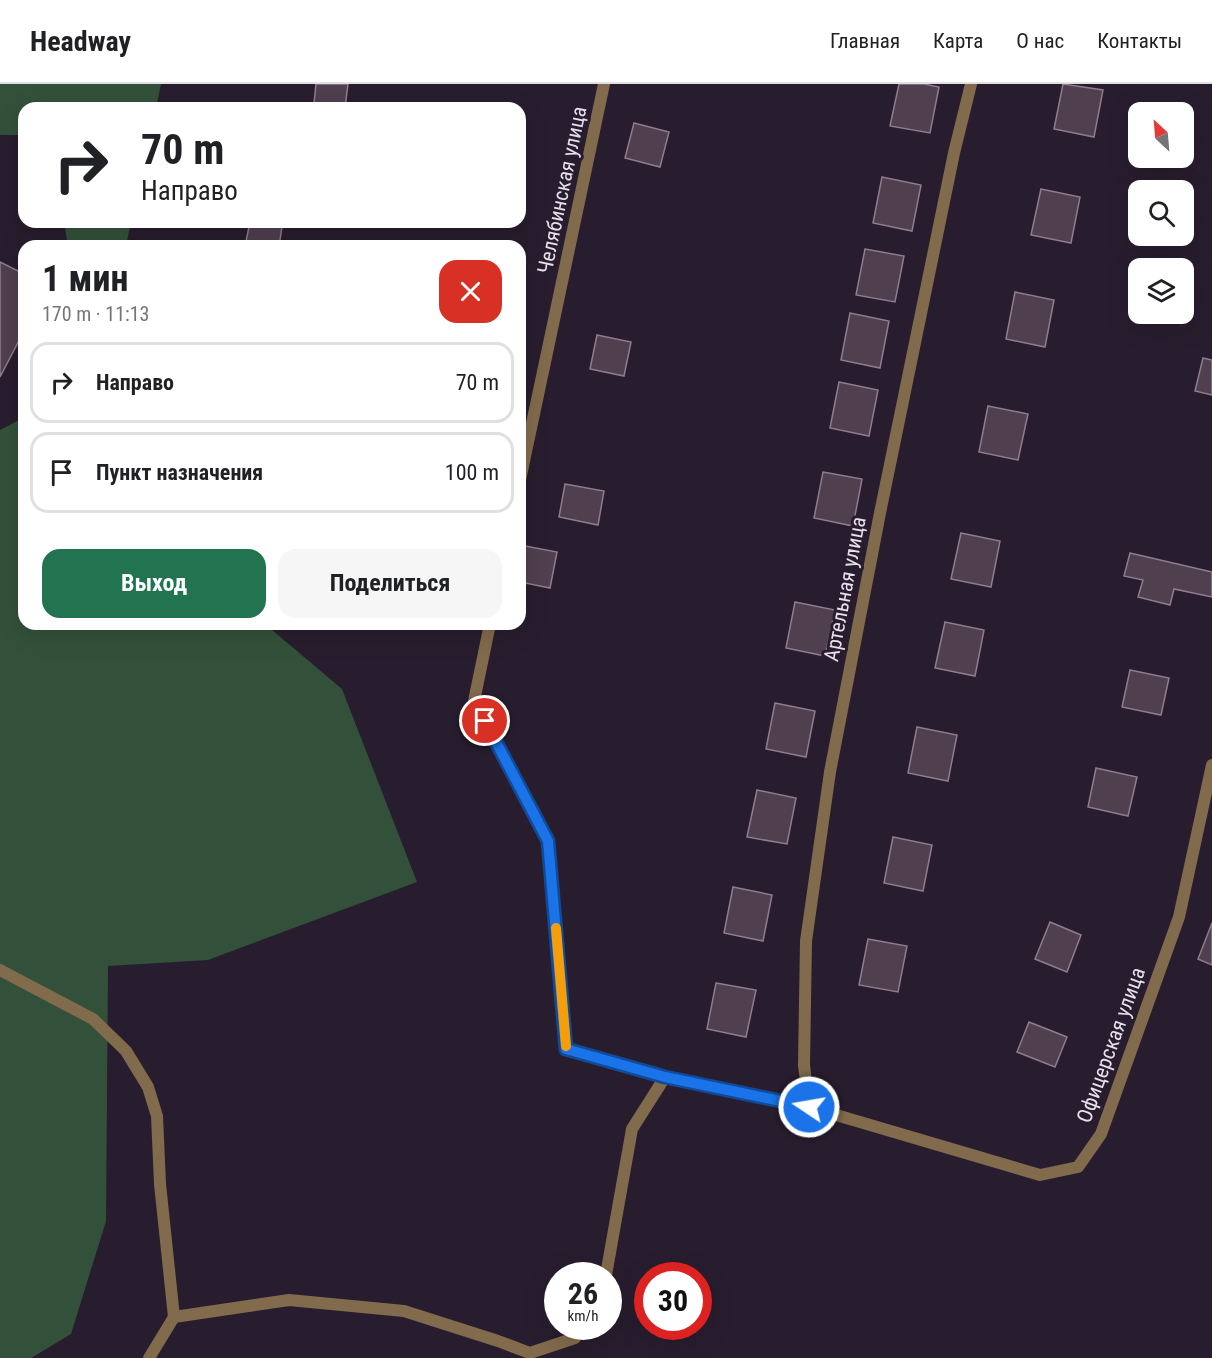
<!DOCTYPE html>
<html lang="ru">
<meta charset="utf-8">
<style>
:root{--surface:#fff;--page:#f6f6f6;--text:#202124;--muted:#757577;--line:#e0e0e0;--accent:#227350}
body{margin:0;font-family:"Roboto Condensed",sans-serif;background:var(--page);color:var(--text);height:100vh;display:flex;flex-direction:column;font-size:22px;white-space:nowrap}
*{box-sizing:border-box;margin:0}
p{font-size:20px;color:var(--muted)}
.icon{flex:none;width:33px;height:33px;fill:none;stroke:currentColor;stroke-width:2;stroke-linecap:round;stroke-linejoin:round}
.map{position:relative;flex:1;overflow:hidden}
.side{position:absolute;left:18px;top:156px;width:508px;height:390px;display:flex;flex-direction:column;background:var(--surface);border-radius:18px;box-shadow:0 6px 24px #0002}
.side>*{flex:none}
.guide{position:absolute;left:18px;top:18px;width:508px;height:126px;border-radius:18px;box-shadow:0 6px 24px #0002;background:#fff;color:var(--text);overflow:hidden}
.needle{width:39px;rotate:334deg}
.buttons{position:absolute;left:1128px;top:18px;display:grid;gap:12px}
.buttons a{display:grid;place-items:center;width:66px;height:66px;border-radius:12px;background:var(--surface);box-shadow:0 6px 24px #0002;font-size:30px}
.speed{position:absolute;left:544px;top:1178px;display:flex;gap:12px;font-size:30px;font-weight:700;text-align:center}
.speed>*{display:grid;place-content:center;width:78px;height:78px;border-radius:50%;background:var(--surface);box-shadow:0 6px 24px #0002;line-height:1}
.speed small{font-size:15px;font-weight:400}
.speed .limit{border:9px solid #d22;background:#fff;color:#111}
.pin{position:absolute;display:grid;place-items:center;width:51px;height:51px;color:#fff;margin:-26px;border:3px solid #fff;border-radius:50%;box-shadow:0 2px 6px #0007}
.me{position:absolute;width:66px;margin:-33px;rotate:282deg;stroke-linejoin:round;filter:drop-shadow(0 0 4px #0008)}
.turn{display:flex;align-items:center;gap:21px;height:126px;padding:0 24px;font-size:27px}
.turn .icon{width:78px;height:78px;stroke-width:2.5}
.turn b{display:block;font-size:42px;line-height:51px}
.round{display:grid;place-items:center;flex:none;width:63px;height:63px;border-radius:18px;background:var(--page)}
.summary{display:flex;align-items:center;justify-content:space-between;height:102px;padding:0 24px}
h1{font-size:36px;font-weight:700;line-height:45px}
.button{display:flex;gap:12px;margin-top:auto;padding:12px 24px}
.button a{flex:1;height:69px;border-radius:18px;background:var(--accent);color:#fff;font-size:24px;font-weight:700;line-height:69px;text-align:center}
.button a+a{background:var(--page);color:var(--text)}
ul{padding:0;list-style:none}
li{display:flex;align-items:center;gap:18px;height:81px;margin:0 12px 9px;padding:0 12px;border:3px solid var(--line);border-radius:18px}
li div{flex:1}
li b{display:block;font-size:22px}
li em{font-style:normal}
header{display:flex;align-items:center;gap:36px;box-sizing:border-box;height:84px;padding:0 30px;background:var(--surface);border-bottom:2px solid var(--line)}
header strong{font-size:28px}
nav{display:flex;gap:33px;margin-inline-start:auto;font-size:21px}
.map>svg:first-child{display:block}
.green{fill:#33513a}
.building{fill:#503f4f;stroke:#8f7c8e;stroke-width:1.5}
.lines{fill:none;stroke-linecap:round;stroke-linejoin:round}
.lane{stroke:#826a4c;stroke-width:12}
.street{stroke:#826a4c;stroke-width:12}
.route-casing{stroke:#114b97;stroke-width:15}
.route{stroke:#1a73e8;stroke-width:10}
.slow{stroke:#f59e0b;stroke-width:10}
.labels{text-anchor:middle;stroke-width:6;stroke-linejoin:round;paint-order:stroke}
.street-label{font-size:21px;fill:#e7e0ec;stroke:#281d2e}
</style>
<header>
<strong>Headway</strong>
<nav><a>Главная</a><a>Карта</a><a>О нас</a><a>Контакты</a></nav>
</header>
<div class="map">
<svg width="1212" height="1274" viewBox="0 0 1212 1274">
<rect width="100%" height="100%" fill="#281d2e"/>
<g class="green">
<path d="M0,0H161L156,24H24V51H0Z"/>
<path d="M64,138H131L126,162H68Z"/>
<path d="M24,332V540H265L342,605L417,798L208,876L108,882L106,1137L71,1250L31,1274H0V346L23,334Z"/>
</g>
<g class="building">
<path d="M316,0H348L345,24L314,19Z"/>
<path d="M899,0H924L939,3L930,49L890,42Z"/>
<path d="M1063,0L1103,6L1094,53L1054,45Z"/>
<path d="M634,39L669,48L660,83L625,74Z"/>
<path d="M882,93L921,101L912,147L873,139Z"/>
<path d="M1041,105L1080,113L1071,159L1031,151Z"/>
<path d="M250,138L282,143L279,162H245Z"/>
<path d="M865,165L904,172L895,218L856,211Z"/>
<path d="M0,178L24,190V247L0,293Z"/>
<path d="M1015,208L1054,216L1045,263L1006,255Z"/>
<path d="M850,229L889,237L880,284L841,276Z"/>
<path d="M597,251L631,258L624,292L590,285Z"/>
<path d="M1203,274L1212,276V311L1195,307Z"/>
<path d="M839,298L878,306L869,352L830,344Z"/>
<path d="M988,322L1028,330L1018,376L979,368Z"/>
<path d="M823,388L862,395L853,442L814,434Z"/>
<path d="M565,400L604,407L598,441L559,433Z"/>
<path d="M961,449L1000,457L991,503L951,495Z"/>
<path d="M520,461L557,468L550,504L520,498Z"/>
<path d="M1130,469L1212,488V513L1174,505L1170,521L1138,513L1143,496L1124,492Z"/>
<path d="M795,518L835,526L825,572L786,564Z"/>
<path d="M945,538L984,546L975,592L935,584Z"/>
<path d="M1130,586L1169,594L1161,631L1122,623Z"/>
<path d="M775,619L815,627L806,673L766,665Z"/>
<path d="M917,643L957,651L948,697L908,689Z"/>
<path d="M1096,684L1137,693L1128,732L1088,723Z"/>
<path d="M757,706L796,714L787,760L747,753Z"/>
<path d="M893,753L932,761L923,807L884,799Z"/>
<path d="M733,803L772,811L763,857L724,849Z"/>
<path d="M1050,838L1081,851L1067,888L1035,875Z"/>
<path d="M1212,839V881L1198,875Z"/>
<path d="M868,855L907,862L898,908L859,901Z"/>
<path d="M716,899L756,906L746,953L707,945Z"/>
<path d="M1029,938L1067,953L1055,983L1017,968Z"/>
</g>
<g class="lines">
<path class="lane" d="M0,886L93,935L126,967L148,1003L157,1032L160,1100"/>
<g class="street">
<path d="M520,396L604,0"/>
<path d="M490,540L474,617L548,757L566,965L665,993L809,1023L1040,1091L1078,1083L1101,1050L1179,833L1212,681"/>
<path d="M809,1023L804,981L806,857L830,688L880,429L954,69L971,0"/>
<path d="M606,1191L632,1045L665,993"/>
<path d="M174,1233L289,1216L404,1227L498,1257L530,1269L575,1254L581,1242"/>
<path d="M149,1274L174,1233L160,1100"/>
</g>
</g>
<g class="lines">
<g class="route-casing">
<path id="route" d="M485,637L548,757L566,965L665,993L809,1023"/>
</g>
<use href="#route" class="route"/>
<path class="slow" d="M556,844L566,962"/>
</g>
<g class="labels">
<g class="street-label">
<text transform="translate(562 106) rotate(-78)" y="7">Челябинская улица</text>
<text transform="translate(845 505) rotate(-79)" y="7">Артельная улица</text>
<text transform="translate(1111 961) rotate(-70)" y="7">Офицерская улица</text>
</g>
</g>
</svg>
<div class="buttons">
<a><svg class="needle" viewBox="-14 -14 28 28"><path d="M0-13l5 13h-10z" fill="#e53935"/><path d="M0 13l5-13h-10z" fill="#757577"/></svg></a>
<a><svg class="icon" aria-label="search" viewBox="0 0 24 24"><circle cx="10" cy="10" r="6"/><path d="M15 15l6 6"/></svg></a>
<a><svg class="icon" aria-label="layers" viewBox="0 0 24 24"><path d="M12 4l9 5-9 5-9-5zM3 14l9 5 9-5"/></svg></a>
</div>
<div class="speed"><div>26<small>km/h</small></div><div class="limit">30</div></div>
<div class="pin" style="left:485px;top:637px;background:#d93025"><svg class="icon" aria-label="arrive" viewBox="0 0 24 24"><path d="M6 21V4h12l-3 4 3 4H6"/></svg></div>
<svg class="me" style="left:809px;top:1023px" viewBox="-20 -20 40 40"><circle r="17" fill="#1a73e8" stroke="#fff" stroke-width="3"/><path d="M0-11L8 9 0 5-8 9z" fill="#fff"/></svg>
<div class="guide">
<div class="turn"><svg class="icon" aria-label="right" viewBox="0 0 24 24"><path d="M7 20v-9h11M14 6l5 5-5 5"/></svg><div><b>70 m</b>Направо</div></div>
</div>
<section class="side">
<div class="summary"><div><h1>1 мин</h1><p>170 m · 11:13</p></div><a class="round" style="background:#d93025;color:#fff"><svg class="icon" aria-label="close" viewBox="0 0 24 24"><path d="M6 6l12 12M18 6L6 18"/></svg></a></div>
<ul>
<li><svg class="icon" aria-label="right" viewBox="0 0 24 24"><path d="M7 20v-9h11M14 6l5 5-5 5"/></svg><div><b>Направо</b></div><em>70 m</em></li>
<li><svg class="icon" aria-label="arrive" viewBox="0 0 24 24"><path d="M6 21V4h12l-3 4 3 4H6"/></svg><div><b>Пункт назначения</b></div><em>100 m</em></li>
</ul>
<div class="button"><a>Выход</a><a>Поделиться</a></div>
</section>
</div>
